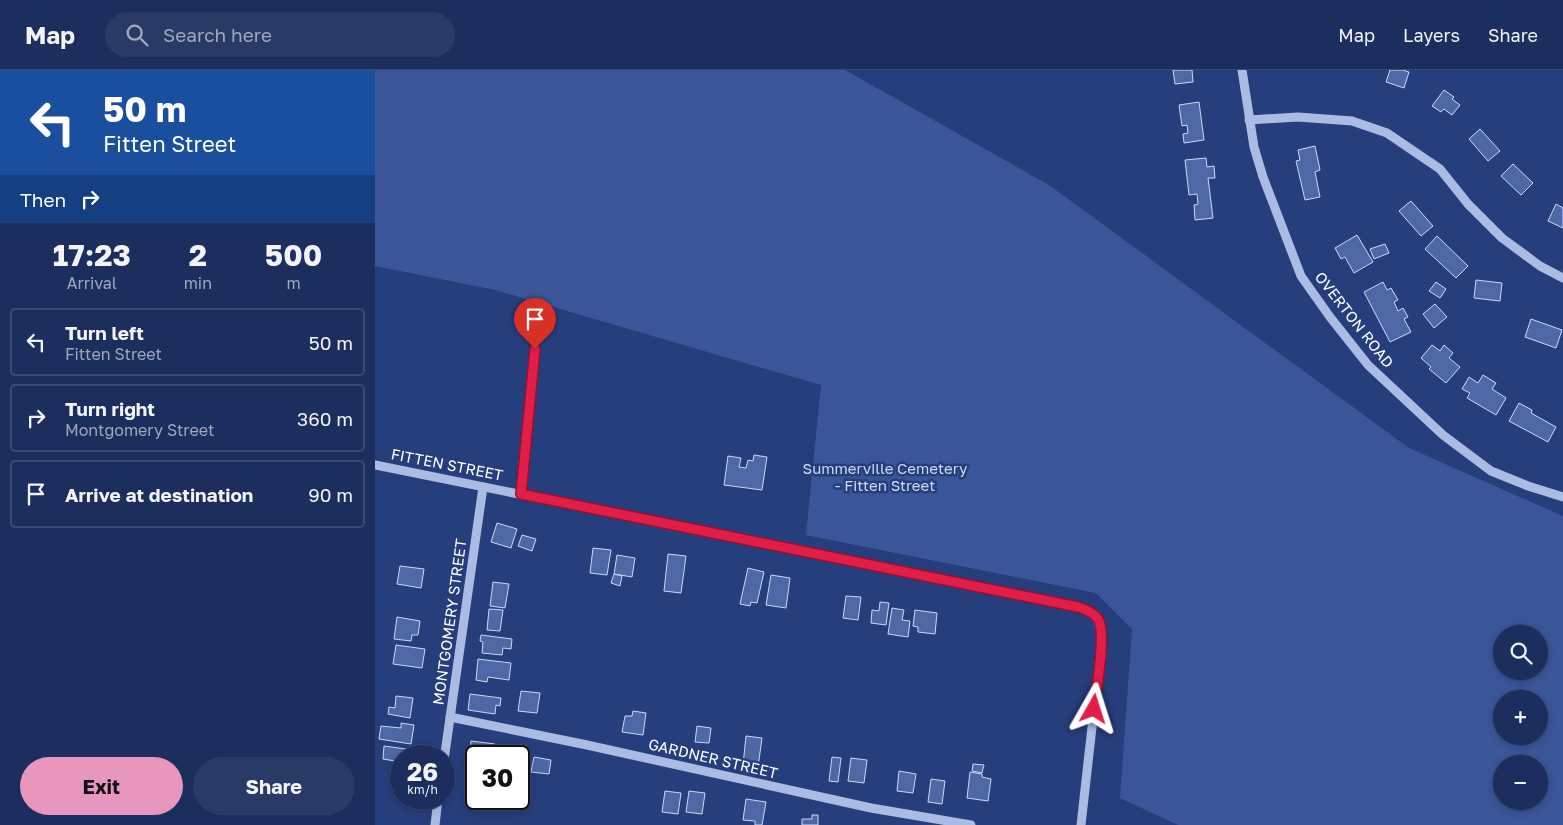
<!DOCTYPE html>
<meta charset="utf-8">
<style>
:root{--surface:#1c2e5d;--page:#293a66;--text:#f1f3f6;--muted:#a0a8bc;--line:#3a4a72;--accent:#e797bd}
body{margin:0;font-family:"Golos Text",sans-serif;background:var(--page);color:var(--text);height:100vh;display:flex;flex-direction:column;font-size:19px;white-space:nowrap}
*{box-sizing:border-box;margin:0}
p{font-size:16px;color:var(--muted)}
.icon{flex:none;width:28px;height:28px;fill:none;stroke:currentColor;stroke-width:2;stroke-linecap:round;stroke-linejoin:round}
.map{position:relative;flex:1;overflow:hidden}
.drawer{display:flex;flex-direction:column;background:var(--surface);width:375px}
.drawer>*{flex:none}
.top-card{background:#1a4fa0;color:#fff;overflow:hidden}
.buttons{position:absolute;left:1118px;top:555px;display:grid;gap:10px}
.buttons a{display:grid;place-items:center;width:55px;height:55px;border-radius:50%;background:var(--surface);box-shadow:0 2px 8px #0003,0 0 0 1px var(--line);font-size:25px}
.speed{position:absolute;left:15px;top:675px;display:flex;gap:10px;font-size:25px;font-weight:700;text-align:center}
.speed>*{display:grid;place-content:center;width:65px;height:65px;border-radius:50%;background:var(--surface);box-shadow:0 2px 8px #0003,0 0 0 1px var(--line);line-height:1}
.speed small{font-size:12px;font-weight:400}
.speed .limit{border:2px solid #111;border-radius:8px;background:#fff;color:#111}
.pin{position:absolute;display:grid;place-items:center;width:42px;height:42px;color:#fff;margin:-51px -21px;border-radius:50% 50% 50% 0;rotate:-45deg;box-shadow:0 0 5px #0007}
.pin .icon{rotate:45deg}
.me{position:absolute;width:55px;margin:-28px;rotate:6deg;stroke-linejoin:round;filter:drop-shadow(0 0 4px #0008)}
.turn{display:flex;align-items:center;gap:18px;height:105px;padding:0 20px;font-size:22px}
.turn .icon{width:65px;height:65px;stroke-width:2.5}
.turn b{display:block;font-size:35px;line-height:42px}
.then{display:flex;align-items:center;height:48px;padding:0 20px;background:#0003;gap:10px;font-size:19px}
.eta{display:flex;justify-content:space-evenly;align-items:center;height:85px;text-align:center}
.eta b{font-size:30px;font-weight:700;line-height:35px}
.action{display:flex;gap:10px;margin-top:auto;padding:10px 20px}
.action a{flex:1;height:58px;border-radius:30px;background:var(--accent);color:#111;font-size:20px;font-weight:700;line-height:58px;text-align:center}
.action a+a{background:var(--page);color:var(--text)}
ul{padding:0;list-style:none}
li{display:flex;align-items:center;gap:15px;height:68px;margin:0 10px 8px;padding:0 10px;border:2px solid var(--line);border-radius:5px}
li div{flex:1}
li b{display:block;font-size:19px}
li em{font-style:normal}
header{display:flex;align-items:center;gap:30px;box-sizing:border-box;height:70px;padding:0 25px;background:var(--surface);border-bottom:1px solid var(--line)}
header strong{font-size:24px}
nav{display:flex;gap:28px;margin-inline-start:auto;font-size:18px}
.search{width:350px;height:45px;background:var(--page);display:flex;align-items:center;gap:12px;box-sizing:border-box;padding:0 18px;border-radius:28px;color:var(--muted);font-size:19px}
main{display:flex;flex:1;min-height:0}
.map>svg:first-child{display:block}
.green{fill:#3a5699;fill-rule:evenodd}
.building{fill:#4e68a5;stroke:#cdd9f4}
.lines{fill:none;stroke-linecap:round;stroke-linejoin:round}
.minor{stroke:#aabce4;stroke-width:9}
.route-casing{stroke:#92132f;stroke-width:12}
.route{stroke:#e11d48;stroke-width:9}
.labels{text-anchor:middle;stroke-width:5;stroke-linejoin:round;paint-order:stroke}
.street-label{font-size:15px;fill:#fff;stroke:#263e7c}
.park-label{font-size:15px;fill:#cdd9f4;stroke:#263e7c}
</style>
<header>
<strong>Map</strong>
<div class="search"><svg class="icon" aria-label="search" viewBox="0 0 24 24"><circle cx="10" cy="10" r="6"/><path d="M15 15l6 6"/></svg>Search here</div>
<nav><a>Map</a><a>Layers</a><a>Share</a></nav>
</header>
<main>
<section class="drawer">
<div class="top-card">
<div class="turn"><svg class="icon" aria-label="left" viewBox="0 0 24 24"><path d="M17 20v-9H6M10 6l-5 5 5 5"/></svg><div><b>50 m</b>Fitten Street</div></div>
<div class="then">Then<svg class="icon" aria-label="right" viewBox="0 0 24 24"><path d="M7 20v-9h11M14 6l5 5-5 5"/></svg></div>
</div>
<div class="eta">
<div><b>17:23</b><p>Arrival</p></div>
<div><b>2</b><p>min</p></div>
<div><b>500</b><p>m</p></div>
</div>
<ul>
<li><svg class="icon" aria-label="left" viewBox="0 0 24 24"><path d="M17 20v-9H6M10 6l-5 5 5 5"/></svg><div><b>Turn left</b><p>Fitten Street</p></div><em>50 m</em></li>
<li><svg class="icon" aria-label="right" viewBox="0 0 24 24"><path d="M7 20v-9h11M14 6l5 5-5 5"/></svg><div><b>Turn right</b><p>Montgomery Street</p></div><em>360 m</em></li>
<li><svg class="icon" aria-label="arrive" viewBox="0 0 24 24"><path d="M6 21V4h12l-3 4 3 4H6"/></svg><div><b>Arrive at destination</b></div><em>90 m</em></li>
</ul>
<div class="action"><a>Exit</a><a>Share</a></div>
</section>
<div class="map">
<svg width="1188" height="755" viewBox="0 0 1188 755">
<rect width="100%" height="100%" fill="#263e7c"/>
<path class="green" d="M0,0H470L674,115L1034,378L1188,446V755H803L745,728L757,559L721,523L431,465L446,315L120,220L0,196ZM1126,564H1164V601H1126ZM1126,629H1164V666H1126ZM1126,694H1164V731H1126Z"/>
<g class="building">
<path d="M798,0H817L818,12L800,14Z"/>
<path d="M1015,0H1028L1034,2L1029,18L1011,12Z"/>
<path d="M1069,20L1079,27L1077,29L1085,35L1077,45L1069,39L1066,42L1057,36Z"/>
<path d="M824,32L829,70L809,73L808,64L813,63L812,55L807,56L804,35Z"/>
<path d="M1105,59L1125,81L1113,91L1094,69Z"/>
<path d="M940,76L945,100L940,102L945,127L930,130L921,91L925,90L923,80Z"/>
<path d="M831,88L832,97L839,96L840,108H833L838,148L820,150L819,135L823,134L822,124L814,125L810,90Z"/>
<path d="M1138,94L1158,113L1146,125L1126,106Z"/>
<path d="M1036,131L1058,156L1046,166L1024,141Z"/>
<path d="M1181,134L1188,138V158L1173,151Z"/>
<path d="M982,165L998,192L979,203L970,187L966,189L960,178Z"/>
<path d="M1062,166L1093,196L1081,208L1050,179Z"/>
<path d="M1010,174L1014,183L999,189L995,179Z"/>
<path d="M1101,210L1127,213L1125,231L1099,228Z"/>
<path d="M1008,212L1012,220L1016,218L1023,230L1019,232L1023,241L1028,238L1033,247L1029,249L1036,262L1015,272L989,222Z"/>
<path d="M1061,212L1071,219L1065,228L1054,221Z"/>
<path d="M1060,234L1072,247L1059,258L1048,244Z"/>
<path d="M1156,249L1187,260L1181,278L1150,267Z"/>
<path d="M1057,275L1065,281L1069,275L1078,283L1074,288L1085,297L1071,313L1054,299L1056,297L1046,288Z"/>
<path d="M1108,305L1121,313L1117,319L1131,328L1121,345L1092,328L1095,323L1087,319L1094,307L1103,313Z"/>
<path d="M1144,333L1157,340L1156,343L1181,357L1173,372L1134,351Z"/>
<path d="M379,385L392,387L387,420L349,415L353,386L366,388L364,397L371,398L373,390L378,391Z"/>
<path d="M122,453L142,459L136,478L116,472Z"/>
<path d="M147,465L161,469L157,481L143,476Z"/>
<path d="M218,478L236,480L232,505L215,503Z"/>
<path d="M293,484L311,486L306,523L289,521Z"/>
<path d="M242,485L260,488L257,507L239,504Z"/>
<path d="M25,496L49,499L46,518L22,514Z"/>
<path d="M373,498L389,502L382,533L376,532L375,536L365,534Z"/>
<path d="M239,504L247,506L245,516L236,513Z"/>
<path d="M396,505L415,508L411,538L391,535Z"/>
<path d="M118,512L134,514L130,538L115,536Z"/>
<path d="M471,526L486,527L483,550L468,548Z"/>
<path d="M505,532L514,533L511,555L496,553L497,540L504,541Z"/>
<path d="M517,538L529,540L527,550L535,551L533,567L513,564Z"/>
<path d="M114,539L128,540L125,561L112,560Z"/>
<path d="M540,540L562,543L560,564L543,562V557L538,556Z"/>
<path d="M22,547L45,551L43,565H37L36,571L19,569Z"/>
<path d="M106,565L137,569L136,579L128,578L127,585L107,583L108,572L105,571Z"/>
<path d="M21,575L50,579L47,598L18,594Z"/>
<path d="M103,589L136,593L134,610L113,607L112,612L101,610Z"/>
<path d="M146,621L165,623L162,643L143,641Z"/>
<path d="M95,624L126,628L125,636L121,635L120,644L93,640Z"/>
<path d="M21,626L38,628L35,648L13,644L14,637L20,638Z"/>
<path d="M258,641L271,643L268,665L247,662L250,646H257Z"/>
<path d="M26,653L39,655L36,674L4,669L6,656L26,658Z"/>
<path d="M322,656L336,658L334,673L320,672Z"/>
<path d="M371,666L387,668L383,697L368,695Z"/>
<path d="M96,671L120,674L118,686H101V691L94,690Z"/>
<path d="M9,676L31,679L30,686H26V692L8,689Z"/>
<path d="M159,687L176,690L174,704L156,702Z"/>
<path d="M457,687L466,688L463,712L454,711Z"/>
<path d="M476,688L492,690L489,713L473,711Z"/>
<path d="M598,694L609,695L607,703L597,701Z"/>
<path d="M524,701L541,704L538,723L522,721Z"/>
<path d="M595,702L607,704V707L616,709L613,731L592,728Z"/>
<path d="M556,709L570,711L567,734L553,732Z"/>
<path d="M290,721L306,723L303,744L287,742Z"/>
<path d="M314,721L330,723L327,744L311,742Z"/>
<path d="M371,729L391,732L387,755H380V751L368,750Z"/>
<path d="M437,745H443V755H427V749H437Z"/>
</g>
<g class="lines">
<g class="minor">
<path d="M867,0L879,77L888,107L926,206L955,247L993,295L1068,365L1116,401L1153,416L1188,427"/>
<path d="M874,50L923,47L977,51L1012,63L1065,99L1093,134L1127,168L1165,196L1188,208"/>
<path d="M0,395L703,537C722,544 723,548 727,568L706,755"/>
<path d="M145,424L160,279"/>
<path d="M75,647L212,675L496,738L596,755"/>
<path d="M69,690L108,417"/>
<path d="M60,755L63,729"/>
</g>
</g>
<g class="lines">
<g class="route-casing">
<path id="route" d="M160,279L146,424L703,537C710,539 718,542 723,549C732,562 721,621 719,639"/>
</g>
<use href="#route" class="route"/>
</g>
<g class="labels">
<g class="street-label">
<text transform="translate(979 250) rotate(52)" y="5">OVERTON ROAD</text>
<text transform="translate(72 395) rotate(11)" y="5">FITTEN STREET</text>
<text transform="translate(75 552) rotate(-82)" y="5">MONTGOMERY STREET</text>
<text transform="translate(338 689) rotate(13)" y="5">GARDNER STREET</text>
</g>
<g class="park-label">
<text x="510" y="404">Summerville Cemetery<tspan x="510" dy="17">- Fitten Street</tspan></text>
</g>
</g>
</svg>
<div class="buttons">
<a><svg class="icon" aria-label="search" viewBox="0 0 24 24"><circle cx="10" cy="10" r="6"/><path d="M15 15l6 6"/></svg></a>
<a>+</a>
<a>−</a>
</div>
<div class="speed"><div>26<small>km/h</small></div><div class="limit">30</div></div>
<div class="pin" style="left:160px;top:279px;background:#d93025"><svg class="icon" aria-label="arrive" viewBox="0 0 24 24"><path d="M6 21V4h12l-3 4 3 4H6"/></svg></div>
<svg class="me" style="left:719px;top:639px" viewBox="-20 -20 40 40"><path d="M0-17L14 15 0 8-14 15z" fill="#e11d48" stroke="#fff" stroke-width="4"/></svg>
</div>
</main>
